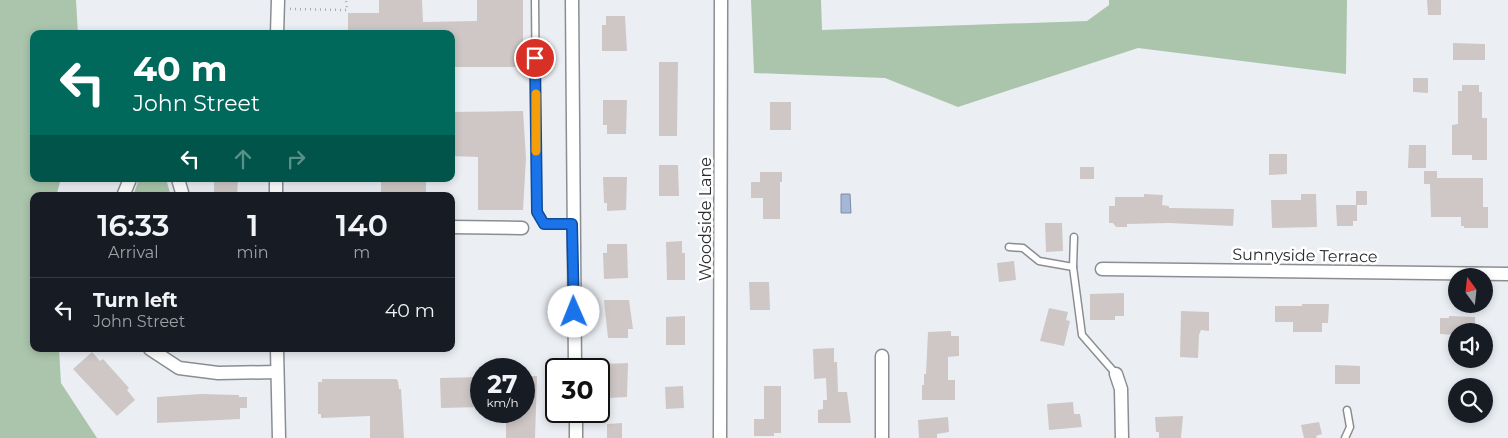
<!DOCTYPE html>
<style>
:root{--surface:#171b24;--page:#242831;--text:#f1f3f6;--muted:#9ea1a6;--line:#363941}
body{margin:0;font-family:Montserrat,sans-serif;background:var(--page);color:var(--text);height:100vh;display:flex;flex-direction:column;font-size:19px;white-space:nowrap}
*{box-sizing:border-box;margin:0}
p{font-size:16px;color:var(--muted)}
.icon{flex:none;width:28px;height:28px;fill:none;stroke:currentColor;stroke-width:2;stroke-linecap:round;stroke-linejoin:round}
.map{position:relative;flex:1;overflow:hidden}
.side{position:absolute;left:30px;top:192px;width:425px;height:160px;display:flex;flex-direction:column;background:var(--surface);border-radius:10px;box-shadow:0 2px 8px #0003}
.side>*{flex:none}
.hud{position:absolute;left:30px;top:30px;width:425px;height:152px;border-radius:10px;box-shadow:0 2px 8px #0003;background:#00695c;color:#fff;overflow:hidden}
.needle{width:32px;rotate:345deg}
.controls{position:absolute;left:1448px;top:268px;display:grid;gap:10px}
.controls a{display:grid;place-items:center;width:45px;height:45px;border-radius:50%;background:var(--surface);box-shadow:0 2px 8px #0003;font-size:25px}
.speed{position:absolute;left:470px;top:358px;display:flex;gap:10px;font-size:25px;font-weight:700;text-align:center}
.speed>*{display:grid;place-content:center;width:65px;height:65px;border-radius:50%;background:var(--surface);box-shadow:0 2px 8px #0003;line-height:1}
.speed small{font-size:12px;font-weight:400}
.speed .limit{border:2px solid #111;border-radius:8px;background:#fff;color:#111}
.pin{position:absolute;display:grid;place-items:center;width:42px;height:42px;color:#fff;margin:-21px;border:2px solid #fff;border-radius:50%;box-shadow:0 1px 5px #0007}
.me{position:absolute;width:55px;margin:-28px;rotate:359deg;stroke-linejoin:round;filter:drop-shadow(0 0 4px #0008)}
.turn{display:flex;align-items:center;gap:18px;height:105px;padding:0 20px;font-size:22px}
.turn .icon{width:65px;height:65px;stroke-width:2.5}
.turn b{display:block;font-size:35px;line-height:42px}
.lanes{display:flex;align-items:center;height:48px;padding:0 20px;background:#0003;justify-content:center;gap:25px;direction:ltr}
.lanes .off{opacity:.35}
.eta{display:flex;justify-content:space-evenly;align-items:center;height:85px;text-align:center}
.eta b{font-size:30px;font-weight:600;line-height:35px}
ul{padding:0;list-style:none}
li{display:flex;align-items:center;gap:15px;height:65px;padding:0 20px;border-top:1px solid var(--line)}
li div{flex:1}
li b{display:block;font-size:19px}
li em{font-style:normal}
.map>svg:first-child{display:block}
.green{fill:#abc5ac}
.water{fill:#a4b7d8;stroke:#7f8da4}
.building{fill:#cec7c6}
.lines{fill:none;stroke-linecap:round;stroke-linejoin:round}
.lane-casing{stroke:#8a8e93;stroke-width:9}
.street-casing{stroke:#8a8e93;stroke-width:15}
.path{stroke:#a7abae;stroke-width:2.5;stroke-dasharray:1 4;stroke-linecap:butt}
.lane{stroke:#fff;stroke-width:6}
.street{stroke:#fff;stroke-width:12}
.route-casing{stroke:#114b97;stroke-width:12}
.route{stroke:#1a73e8;stroke-width:9}
.slow{stroke:#f59e0b;stroke-width:9}
.labels{text-anchor:middle;stroke-width:5;stroke-linejoin:round;paint-order:stroke}
.street-label{font-size:16px;fill:#292b2c;stroke:#fff}
</style>
<div class="map">
<svg width="1508" height="438" viewBox="0 0 1508 438">
<rect width="100%" height="100%" fill="#ebeff4"/>
<g class="green">
<path d="M0,0H76L78,34H34V179H61L56,196H34V349H59L61,383L97,438H0Z"/>
<path d="M751,0H821L822,30L1087,21L1109,5V0H1347L1346,74L1138,48L958,107L885,78L754,73Z"/>
<path d="M139,179H166L171,196H133Z"/>
</g>
<path class="water" d="M841,194H850L851,213H841Z"/>
<g class="building">
<path d="M379,0H422L423,22L477,21V0H523V67H451V34H348V13H379Z"/>
<path d="M1427,0H1441V15H1428Z"/>
<path d="M606,16H625L627,51H602V25H606Z"/>
<path d="M1453,43L1485,44V60H1453Z"/>
<path d="M659,62H678L677,136H659Z"/>
<path d="M1413,78H1428V93L1413,92Z"/>
<path d="M1462,85H1479V92H1482V118H1487V160H1472V155H1452V125L1458,124V91H1462Z"/>
<path d="M603,100H627L626,134H607V125H603Z"/>
<rect x="770" y="102" width="21" height="28"/>
<path d="M523,111L526,158L523,210H478V157L451,156V112Z"/>
<path d="M1409,145H1426V168H1408Z"/>
<path d="M1269,154H1287V174L1269,175Z"/>
<path d="M659,165H678L679,196H659Z"/>
<rect x="1080" y="167" width="14" height="12"/>
<path d="M1424,171H1437V178H1483V207H1488V228H1464V226H1461V217H1431L1430,184H1424Z"/>
<path d="M760,172H782V182H780V219H763V198H751V182H760Z"/>
<path d="M603,177H627L626,210L607,211V203H604Z"/>
<path d="M214,179H238L237,196H214Z"/>
<rect x="381" y="179" width="45" height="17"/>
<path d="M1356,191H1367V205H1357V221H1353V226H1337L1336,205H1356Z"/>
<path d="M1144,194L1163,195L1162,205L1169,206V208L1234,209L1233,226L1169,223L1127,224V227H1116L1113,223H1109V206H1115V197H1144Z"/>
<path d="M1301,194H1316L1317,227L1272,228L1271,200H1301Z"/>
<path d="M1045,223H1062L1063,251L1046,252Z"/>
<path d="M682,241V253H685V280H667L666,242Z"/>
<path d="M607,244H627L628,278L604,279L603,253H607Z"/>
<path d="M1014,261L1016,280L999,282L997,263Z"/>
<path d="M749,282H769L770,310H750Z"/>
<path d="M1124,293V316H1115V320H1090V294Z"/>
<path d="M604,300H629L633,329H628V338H608Z"/>
<path d="M1302,304H1329L1328,323H1322V332H1293V322H1275V306H1302Z"/>
<path d="M1049,308L1068,312L1066,320L1070,321L1064,346L1040,341Z"/>
<path d="M1181,311L1209,312V331L1201,330L1199,335L1198,358L1180,357Z"/>
<path d="M685,316V345H666V317Z"/>
<path d="M1449,316L1475,317V331H1456V335L1440,334V318H1449Z"/>
<path d="M951,331V336H959V356L948,357V380H955V400H922V385H924V374H926L928,332Z"/>
<path d="M834,348V362H837L838,392H847L851,423H818V410L823,409V400H827L826,378L814,379L813,349Z"/>
<path d="M92,352L100,361L103,359L129,388L127,390L135,400L117,416L73,369Z"/>
<path d="M628,363L627,397L608,398L607,377H604V364Z"/>
<path d="M1335,365L1360,366V384H1335Z"/>
<path d="M524,376H537L535,438H506V411H524Z"/>
<path d="M481,377V407L441,408L440,378Z"/>
<path d="M322,379H396L398,381L399,389H401L404,438H370V416L321,418V414H318V382H322Z"/>
<path d="M683,386L684,408L666,409L665,387Z"/>
<path d="M764,386H781V433H774V436H754V419H764Z"/>
<path d="M201,394L239,395V397H247V408H240V419L157,423V397Z"/>
<path d="M1073,402L1074,414H1080L1082,427L1049,430L1047,404Z"/>
<path d="M1183,416L1181,438H1159V432H1156L1155,417Z"/>
<path d="M948,417L949,432L937,434V438H919L918,420Z"/>
<path d="M1319,422L1322,434L1316,436L1317,438H1304L1301,425Z"/>
<path d="M622,423V438H607V424Z"/>
</g>
<g class="lines">
<g class="lane-casing">
<g id="lane">
<path d="M535,0L537,212L544,224H572"/>
<path d="M1009,247L1023,248L1039,261L1073,267L1082,335L1116,374"/>
<path d="M1073,267L1074,237"/>
<path d="M1345,438L1350,427L1347,410"/>
</g>
</g>
<g class="street-casing">
<g id="street">
<path d="M572,0L575,369"/>
<path d="M277,34L278,0"/>
<path d="M178,179L183,196"/>
<path d="M123,196L130,179"/>
<path d="M276,196V179"/>
<path d="M451,227L522,228"/>
<path d="M1102,269L1508,274"/>
<path d="M150,349L179,368L218,373L277,372"/>
<path d="M277,349L279,438"/>
<path d="M882,356V438"/>
<path d="M1116,374L1121,389L1122,438"/>
<path d="M576,411V438"/>
<path d="M720,438L721,0"/>
</g>
</g>
<path class="path" d="M290,9L347,10L346,0"/>
<use href="#lane" class="lane"/>
<use href="#street" class="street"/>
</g>
<g class="lines">
<g class="route-casing">
<path id="route" d="M535,58L537,212L544,224H572L574,312"/>
</g>
<use href="#route" class="route"/>
<path class="slow" d="M536,94V151"/>
</g>
<g class="labels">
<g class="street-label">
<text transform="translate(705 219) rotate(-90)" y="6">Woodside Lane</text>
<text transform="translate(1305 255) rotate(1)" y="6">Sunnyside Terrace</text>
</g>
</g>
</svg>
<div class="controls">
<a><svg class="needle" viewBox="-14 -14 28 28"><path d="M0-13l5 13h-10z" fill="#e53935"/><path d="M0 13l5-13h-10z" fill="#9ea1a6"/></svg></a>
<a><svg class="icon" aria-label="sound" viewBox="0 0 24 24"><path d="M4 9h4l5-4v14l-5-4H4zM17 9q2 3 0 6"/></svg></a>
<a><svg class="icon" aria-label="search" viewBox="0 0 24 24"><circle cx="10" cy="10" r="6"/><path d="M15 15l6 6"/></svg></a>
</div>
<div class="speed"><div>27<small>km/h</small></div><div class="limit">30</div></div>
<div class="pin" style="left:535px;top:58px;background:#d93025"><svg class="icon" aria-label="arrive" viewBox="0 0 24 24"><path d="M6 21V4h12l-3 4 3 4H6"/></svg></div>
<svg class="me" style="left:574px;top:312px" viewBox="-20 -20 40 40"><circle r="19" fill="#fff"/><path d="M0-13L10 11 0 6-10 11z" fill="#1a73e8"/></svg>
<div class="hud">
<div class="turn"><svg class="icon" aria-label="left" viewBox="0 0 24 24"><path d="M17 20v-9H6M10 6l-5 5 5 5"/></svg><div><b>40 m</b>John Street</div></div>
<div class="lanes"><svg class="icon" aria-label="left" viewBox="0 0 24 24"><path d="M17 20v-9H6M10 6l-5 5 5 5"/></svg><svg class="icon off" aria-label="ahead" viewBox="0 0 24 24"><path d="M12 20V5M6 11l6-6 6 6"/></svg><svg class="icon off" aria-label="right" viewBox="0 0 24 24"><path d="M7 20v-9h11M14 6l5 5-5 5"/></svg></div>
</div>
<section class="side">
<div class="eta">
<div><b>16:33</b><p>Arrival</p></div>
<div><b>1</b><p>min</p></div>
<div><b>140</b><p>m</p></div>
</div>
<ul>
<li><svg class="icon" aria-label="left" viewBox="0 0 24 24"><path d="M17 20v-9H6M10 6l-5 5 5 5"/></svg><div><b>Turn left</b><p>John Street</p></div><em>40 m</em></li>
</ul>
</section>
</div>
